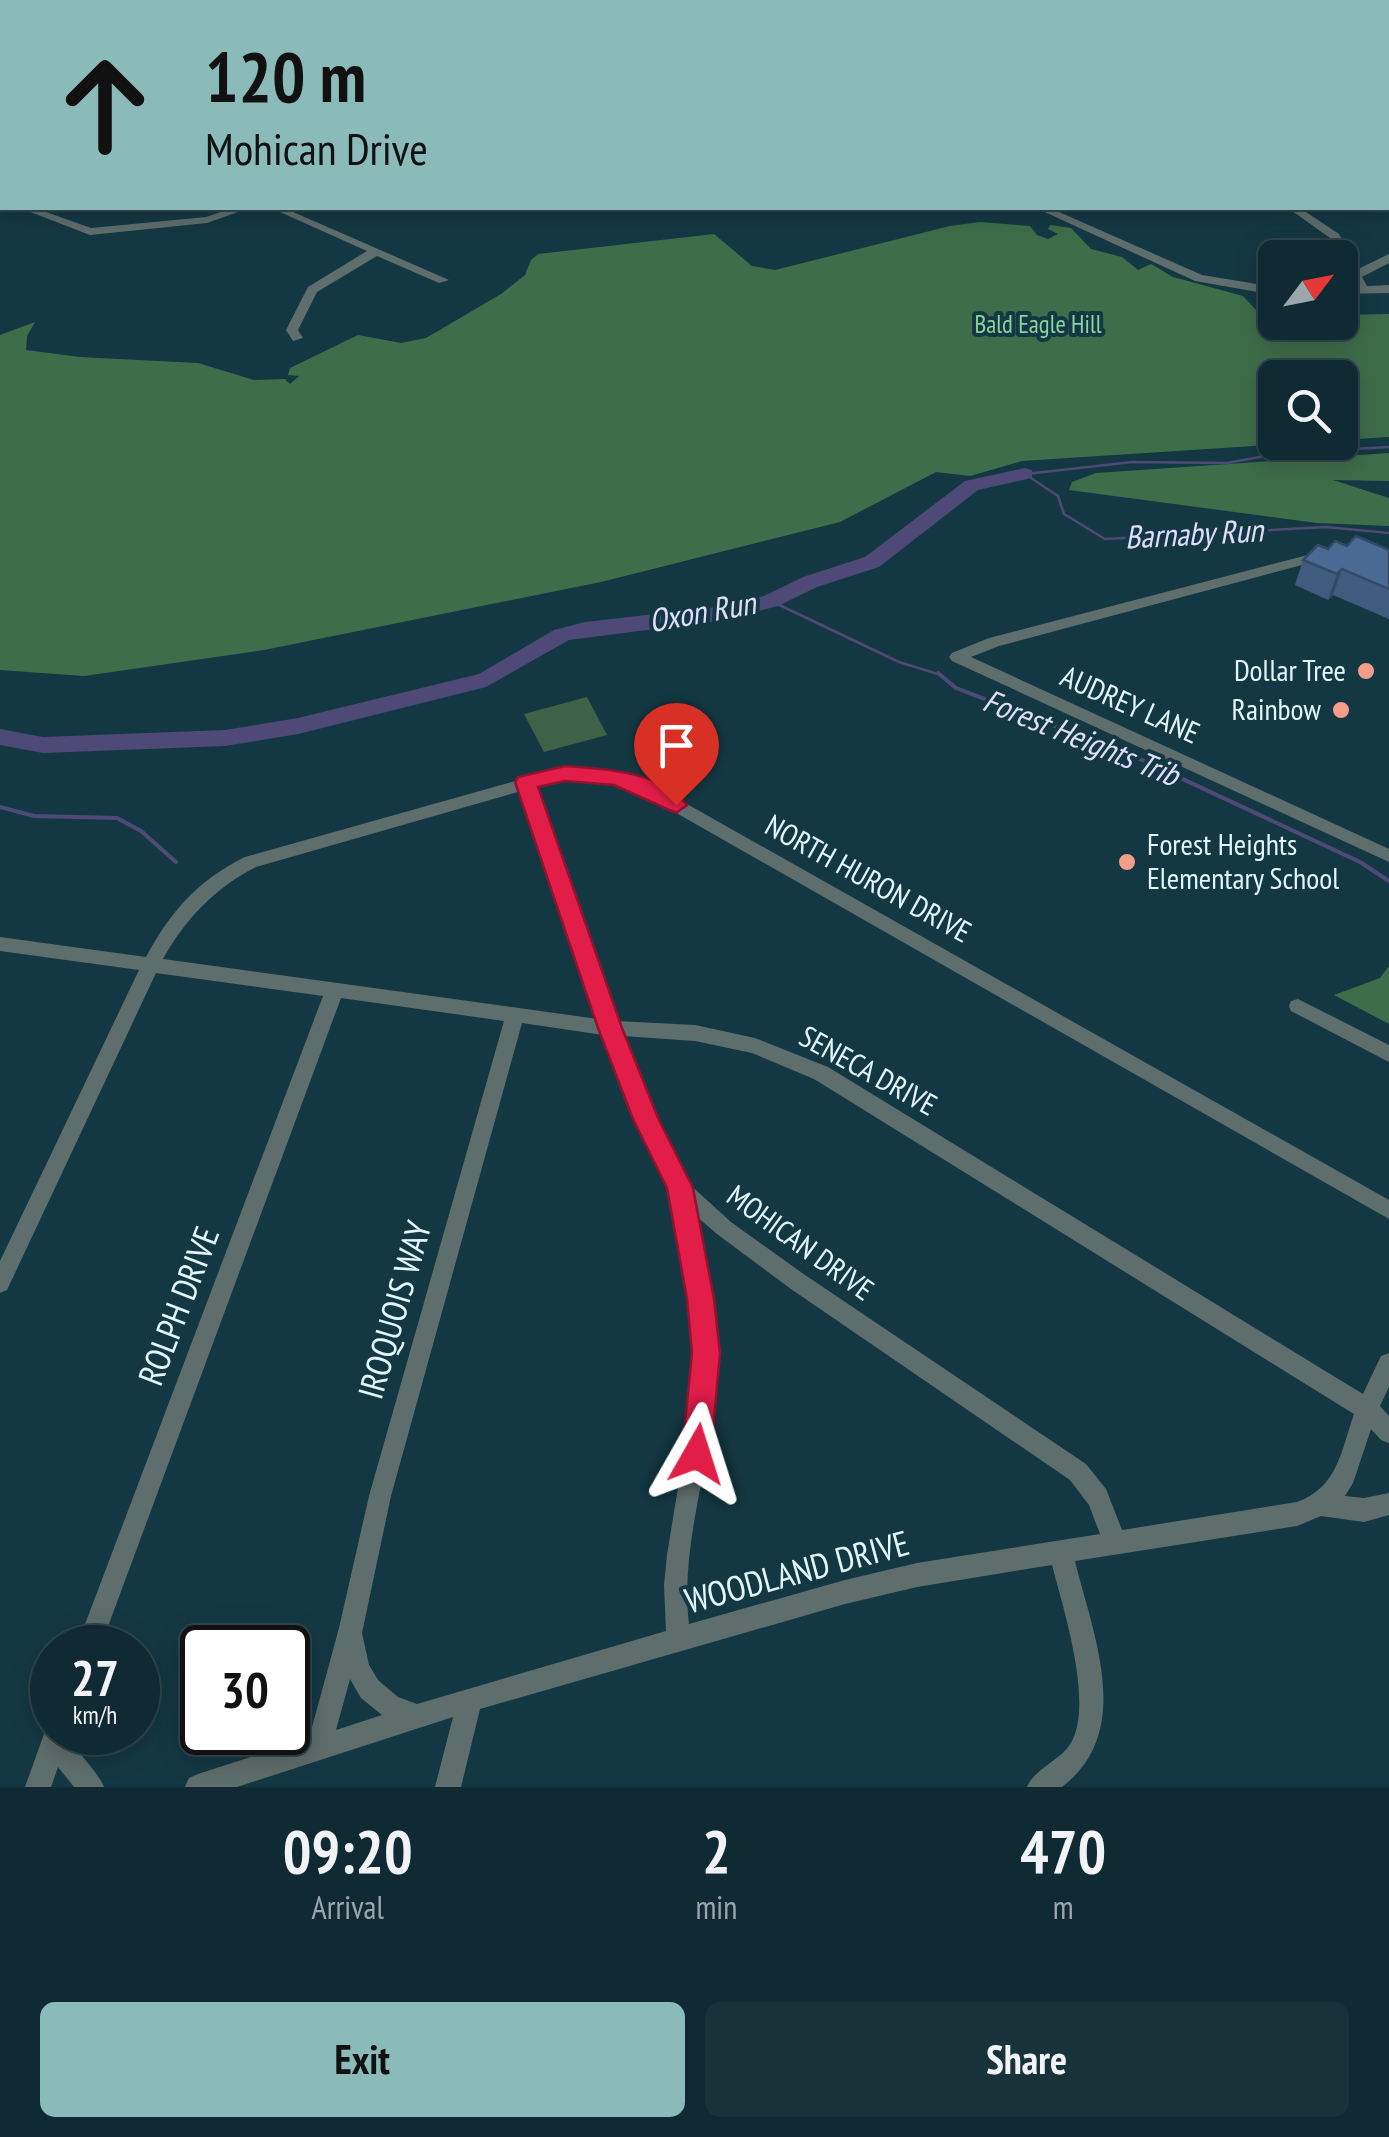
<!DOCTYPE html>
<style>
:root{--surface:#0f2a32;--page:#18323a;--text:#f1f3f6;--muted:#9ba7ac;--line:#2f464d;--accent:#8bbbb9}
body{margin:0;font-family:"PT Sans Narrow",sans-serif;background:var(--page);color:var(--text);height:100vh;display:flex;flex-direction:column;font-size:38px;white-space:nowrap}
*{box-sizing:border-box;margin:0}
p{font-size:32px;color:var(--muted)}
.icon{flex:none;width:55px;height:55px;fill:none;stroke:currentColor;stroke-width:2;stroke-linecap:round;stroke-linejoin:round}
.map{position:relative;height:1787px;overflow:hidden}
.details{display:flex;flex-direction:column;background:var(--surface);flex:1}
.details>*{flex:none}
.guide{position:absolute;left:0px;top:0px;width:1390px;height:210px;box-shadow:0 5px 25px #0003,0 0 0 2px var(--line);background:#8bbbb9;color:#111;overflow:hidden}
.needle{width:65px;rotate:58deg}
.tools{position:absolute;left:1258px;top:240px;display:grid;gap:20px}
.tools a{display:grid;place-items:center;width:100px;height:100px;border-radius:15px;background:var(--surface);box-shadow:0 5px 25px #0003,0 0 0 2px var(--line);font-size:50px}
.speed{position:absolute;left:30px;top:1625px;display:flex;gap:20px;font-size:50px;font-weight:700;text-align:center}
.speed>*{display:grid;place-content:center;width:130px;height:130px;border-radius:50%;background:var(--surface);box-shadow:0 5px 25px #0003,0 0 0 2px var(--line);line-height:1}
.speed small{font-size:25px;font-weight:400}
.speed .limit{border:5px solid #111;border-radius:15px;background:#fff;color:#111}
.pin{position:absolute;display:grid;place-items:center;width:85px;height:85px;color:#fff;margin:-102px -42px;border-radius:50% 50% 50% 0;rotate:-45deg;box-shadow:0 0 10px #0007}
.pin .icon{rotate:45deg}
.me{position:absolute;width:110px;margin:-55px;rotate:6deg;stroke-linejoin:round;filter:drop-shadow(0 0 8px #0008)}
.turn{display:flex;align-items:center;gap:35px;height:210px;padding:0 40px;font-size:45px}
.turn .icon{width:130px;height:130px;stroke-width:2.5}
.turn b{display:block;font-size:70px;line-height:85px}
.eta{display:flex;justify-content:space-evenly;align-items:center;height:170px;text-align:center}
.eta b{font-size:60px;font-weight:600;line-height:70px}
.cta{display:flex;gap:20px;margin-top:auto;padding:20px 40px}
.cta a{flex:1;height:115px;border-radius:15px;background:var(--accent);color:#111;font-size:40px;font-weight:600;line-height:115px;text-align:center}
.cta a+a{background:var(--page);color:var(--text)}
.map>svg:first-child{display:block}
.green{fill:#3d6246}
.forest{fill:#3e6d4a}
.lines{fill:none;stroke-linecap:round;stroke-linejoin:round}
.stream-far1{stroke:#4f4978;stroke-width:2.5}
.stream{stroke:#4f4978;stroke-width:4}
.river{fill:#4f4978;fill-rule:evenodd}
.minor{fill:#5e6e6c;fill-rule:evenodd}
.wall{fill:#3f5b7e}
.shaded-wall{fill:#334a67}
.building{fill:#496a93;stroke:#334a67;stroke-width:2.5}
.route{fill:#e11d48;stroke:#92132f;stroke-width:2.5}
.poi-dot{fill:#f49d8b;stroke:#143843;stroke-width:4}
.labels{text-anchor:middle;stroke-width:8;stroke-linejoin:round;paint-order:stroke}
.far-park-label{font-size:25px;fill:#8ad39b;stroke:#143843}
.poi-label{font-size:30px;fill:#e2f6fc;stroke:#143843;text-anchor:end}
.street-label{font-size:30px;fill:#e2f6fc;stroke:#143843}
.water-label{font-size:32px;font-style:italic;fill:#e0defd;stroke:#143843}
.near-street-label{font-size:35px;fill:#e2f6fc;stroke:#143843}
</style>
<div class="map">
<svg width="1389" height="1787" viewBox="0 0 1389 1787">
<rect width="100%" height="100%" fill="#143843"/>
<path class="green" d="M587,697L607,735L544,752L524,714Z"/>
<g class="forest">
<path d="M980,222L1030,226L1037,235L1048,239L1058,234L1048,229L1050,225L1071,228L1091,249L1122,257L1138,270L1151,264L1173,277L1243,296L1259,313H1275V322H1340V315L1389,314V437L1340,440V378H1275V442L1301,443L1022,461L970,476L936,472L840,522L601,582L264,650L84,676L0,670V335L35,322L27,336L26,350L80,357L198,363L254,380L285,379L290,384L299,376L288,375L290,368L358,335L401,343L426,338L501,294L525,275L531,260L538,254L714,234L752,266L775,270L950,226Z"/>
<path d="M1389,453V481L1333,480L1389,498V526L1317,523L1069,490L1072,482L1096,473Z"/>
<path d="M1389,966V1024L1334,995L1380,978Z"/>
</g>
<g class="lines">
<g class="stream-far1">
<path d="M1025,474L1058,496L1064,514L1105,539L1326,527L1389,533"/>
<path d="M1026,474L1132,462L1227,463L1282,453L1389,447"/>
<path d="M771,601L899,662L941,675"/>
</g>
<g class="stream">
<path d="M938,673L956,688L1142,760L1360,862L1389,881"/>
<path d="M0,807L34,816L117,818L141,831L176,862"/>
</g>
<path class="river" d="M1025,468L1032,470V478L978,490L879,567L817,587L778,606L717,621L569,640L486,687L298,734L225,746L43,753L0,745V729L43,737L225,730L298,718L479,674L554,630L585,622L717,607L764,596L803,577L865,557L965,481Z"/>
<g class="minor">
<path d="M250,0H263L265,2H253Z"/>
<rect x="0" y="18" width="2" height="6"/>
<rect x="1388" y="25" width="1" height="7"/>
<rect x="0" y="195" width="2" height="7"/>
<path d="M20,208H35L91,228L206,217L233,208H249L207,223L90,235Z"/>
<path d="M271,208H284L449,280L439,283L377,256L317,292L298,330L303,338L293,341L286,330L308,287L367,251Z"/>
<path d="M1036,208H1050L1202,275L1275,287V295L1195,281Z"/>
<path d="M1288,208H1300L1339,234L1358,269L1389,254V263L1362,277L1367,286L1389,285V293L1340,294V286H1355L1330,238Z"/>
<path d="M1327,550L1332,551V557L999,646L971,657L1389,849V862L952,661L949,657L952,653L989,638Z"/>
<path d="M565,767L615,771L648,782L1389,1200V1219L636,790C602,779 570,777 536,787L617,1021L695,1025L755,1038L828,1067L1363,1394L1381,1356L1389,1353V1387L1380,1406L1389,1416V1443L1381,1440L1371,1429L1353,1483L1345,1496L1364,1498L1389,1493V1515L1364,1522L1321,1516L1297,1526L1075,1561C1093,1635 1135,1731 1062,1787H1027C1035,1768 1060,1761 1071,1743C1094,1703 1063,1608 1052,1565L917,1587L845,1604L480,1709L461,1787H435L453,1717L237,1787H185L189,1778L198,1774L309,1738L339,1628L369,1496L504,1021L341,998L100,1648H76L323,996L156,973L7,1290L0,1293V1261L139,970L0,951V937L146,957C171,911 197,881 245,857ZM521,791L598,1019L163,959C185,919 215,888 256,867ZM522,1023L603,1035L635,1119L670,1188L691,1321L692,1402L667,1555L664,1585L666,1631L417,1704L398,1697L378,1680L369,1665L362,1633L391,1496ZM623,1036L695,1041L752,1053L814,1079L1354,1414C1341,1451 1338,1487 1297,1502L1122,1530L1106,1489L1086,1464L805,1275L731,1222L687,1182L654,1118ZM695,1215L717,1234L791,1289L1070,1480L1089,1505L1100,1534L917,1563L845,1580L689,1624C680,1551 707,1477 714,1404C720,1341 707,1277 695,1215ZM350,1679L361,1698L382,1715L336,1730Z"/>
<path d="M1298,999L1389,1045V1062L1291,1011L1289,1006L1291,1001Z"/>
<path d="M52,1721V1732H71C75,1755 95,1766 104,1787H74L58,1767L51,1787H25L48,1723Z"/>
</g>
</g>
<g class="wall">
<path d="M413,0H563V2H414Z"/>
<path d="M997,0H1067V2H999Z"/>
<path d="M1347,546L1389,550V619L1333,595L1328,600L1295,585L1303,560Z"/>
</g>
<g class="shaded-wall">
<rect x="515" y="0" width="48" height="2"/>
<path d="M1342,569L1333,595L1328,600L1337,574Z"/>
</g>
<g class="building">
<path d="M434,0H523L526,2H437Z"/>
<path d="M1317,0H1343L1349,2H1322Z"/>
<path d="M1356,536L1389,550V589L1342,569L1337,574L1303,560L1318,545L1328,549L1335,541L1347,546Z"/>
</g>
<path class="route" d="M565,766C604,769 661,771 687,805L676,813L614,785L565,781L538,787L622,1028L658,1118L693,1188L714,1299L720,1353L711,1454L707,1464L697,1469L686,1464L682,1454L692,1353L687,1299L667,1188L633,1119L598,1028L515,782L518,777Z"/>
<g class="poi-dot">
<circle cx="1366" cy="671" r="10"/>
<circle cx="1341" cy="710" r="10"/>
<circle cx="1127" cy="862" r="10"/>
</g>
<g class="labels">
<g class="far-park-label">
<text x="1038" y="333">Bald Eagle Hill</text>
</g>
<g class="poi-label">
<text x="1346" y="681">Dollar Tree</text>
<text x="1321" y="720">Rainbow</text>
<text x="1147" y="855" text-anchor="start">Forest Heights<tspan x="1147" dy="34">Elementary School</tspan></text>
</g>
<g class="street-label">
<text transform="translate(1130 705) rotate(24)" y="10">AUDREY LANE</text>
<text transform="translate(868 879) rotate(29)" y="10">NORTH HURON DRIVE</text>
<text transform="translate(868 1071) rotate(29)" y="10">SENECA DRIVE</text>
<text transform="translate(800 1243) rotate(36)" y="10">MOHICAN DRIVE</text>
</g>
<g class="water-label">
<text transform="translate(1194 534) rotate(-3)" y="11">Barnaby Run</text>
<text transform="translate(702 612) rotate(-10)" y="11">Oxon Run</text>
<text transform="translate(1081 738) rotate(22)" y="11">Forest Heights Trib</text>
</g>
<g class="near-street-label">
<text transform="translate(179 1306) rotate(-69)" y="12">ROLPH DRIVE</text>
<text transform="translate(395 1310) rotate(-74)" y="12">IROQUOIS WAY</text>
<text transform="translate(797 1572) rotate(-15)" y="12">WOODLAND DRIVE</text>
</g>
</g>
</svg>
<div class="tools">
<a><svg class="needle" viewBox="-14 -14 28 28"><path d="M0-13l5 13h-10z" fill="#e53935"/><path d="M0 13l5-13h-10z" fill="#9ba7ac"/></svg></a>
<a><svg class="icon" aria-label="search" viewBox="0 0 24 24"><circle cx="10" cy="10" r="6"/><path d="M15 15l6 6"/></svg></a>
</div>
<div class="speed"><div>27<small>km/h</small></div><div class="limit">30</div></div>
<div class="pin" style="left:676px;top:805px;background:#d93025"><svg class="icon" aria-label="arrive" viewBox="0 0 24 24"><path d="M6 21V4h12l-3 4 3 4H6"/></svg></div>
<svg class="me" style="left:697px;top:1454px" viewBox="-20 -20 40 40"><path d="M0-17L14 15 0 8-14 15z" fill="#e11d48" stroke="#fff" stroke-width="4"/></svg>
<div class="guide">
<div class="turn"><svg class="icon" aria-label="ahead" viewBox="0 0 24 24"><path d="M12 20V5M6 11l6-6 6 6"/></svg><div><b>120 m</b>Mohican Drive</div></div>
</div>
</div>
<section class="details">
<div class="eta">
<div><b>09:20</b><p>Arrival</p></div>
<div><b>2</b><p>min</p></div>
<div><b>470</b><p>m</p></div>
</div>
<div class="cta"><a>Exit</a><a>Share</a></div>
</section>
